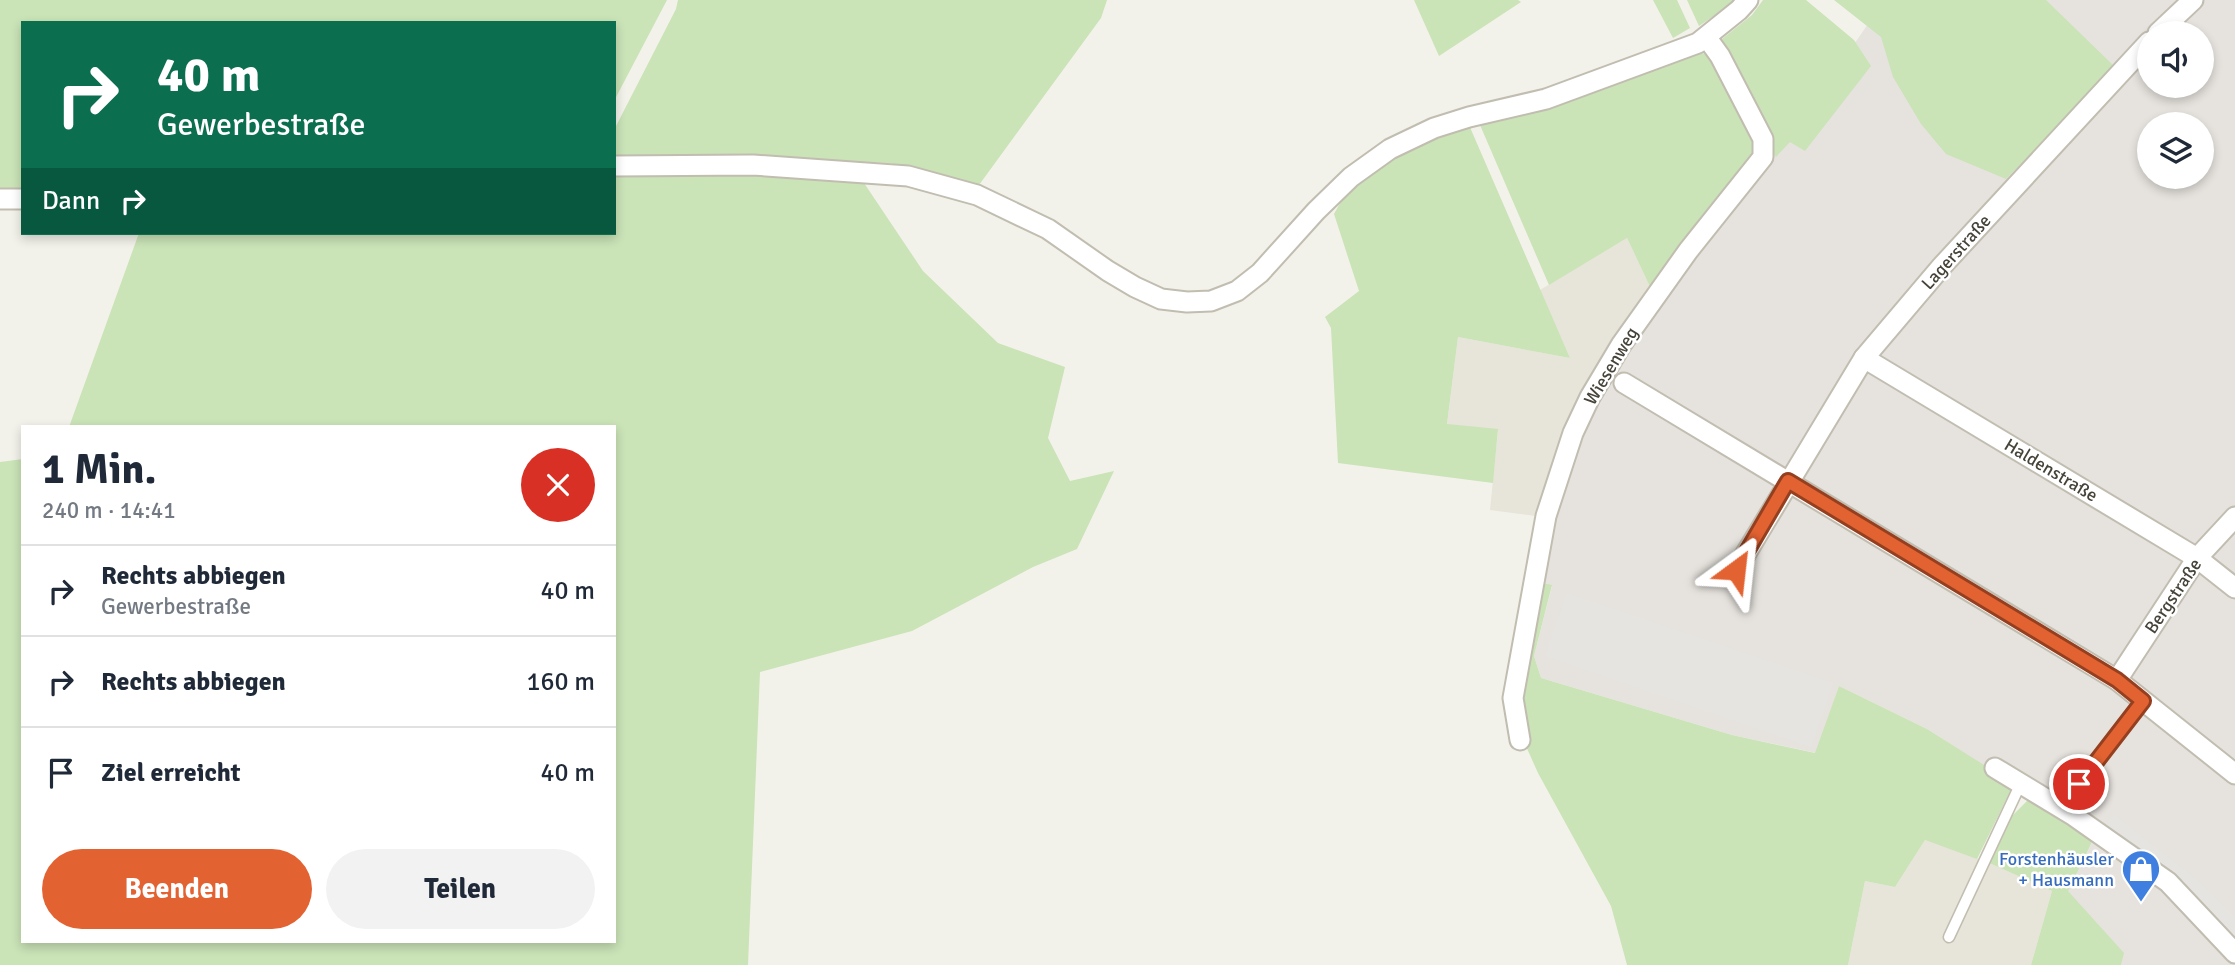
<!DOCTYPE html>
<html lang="de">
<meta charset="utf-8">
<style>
:root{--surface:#fff;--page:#f2f2f3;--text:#1f2937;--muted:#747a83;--line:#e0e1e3;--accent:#e36231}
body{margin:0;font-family:Signika,sans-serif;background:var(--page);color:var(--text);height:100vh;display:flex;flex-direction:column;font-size:26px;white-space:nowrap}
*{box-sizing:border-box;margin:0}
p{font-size:23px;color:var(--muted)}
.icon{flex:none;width:38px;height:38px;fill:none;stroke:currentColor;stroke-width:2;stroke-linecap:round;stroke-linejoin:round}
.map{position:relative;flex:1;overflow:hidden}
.panel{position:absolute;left:21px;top:425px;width:595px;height:518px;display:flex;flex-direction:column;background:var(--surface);border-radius:0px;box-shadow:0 4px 10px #0003}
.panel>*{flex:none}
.hud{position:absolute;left:21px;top:21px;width:595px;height:214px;border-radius:0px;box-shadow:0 4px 10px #0003;background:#0b6e4f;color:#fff;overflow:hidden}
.tools{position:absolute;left:2137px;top:21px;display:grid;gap:14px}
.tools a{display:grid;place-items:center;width:77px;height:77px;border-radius:50%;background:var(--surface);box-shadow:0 4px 10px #0003;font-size:35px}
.pin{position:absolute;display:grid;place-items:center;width:60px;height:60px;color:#fff;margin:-30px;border:4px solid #fff;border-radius:50%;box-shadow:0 2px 7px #0007}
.me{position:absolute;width:77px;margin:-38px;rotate:30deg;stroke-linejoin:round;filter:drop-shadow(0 0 5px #0008)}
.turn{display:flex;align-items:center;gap:24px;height:147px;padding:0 21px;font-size:32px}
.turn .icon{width:91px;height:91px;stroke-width:2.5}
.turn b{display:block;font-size:49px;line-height:60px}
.then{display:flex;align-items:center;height:66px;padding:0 21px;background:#0003;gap:14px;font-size:26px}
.round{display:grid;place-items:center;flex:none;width:74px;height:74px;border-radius:37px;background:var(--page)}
.summary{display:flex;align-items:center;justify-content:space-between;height:119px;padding:0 21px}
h1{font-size:42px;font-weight:700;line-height:52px}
.cta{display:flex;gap:14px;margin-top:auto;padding:14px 21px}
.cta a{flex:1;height:80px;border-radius:42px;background:var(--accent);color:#fff;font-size:28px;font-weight:700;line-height:80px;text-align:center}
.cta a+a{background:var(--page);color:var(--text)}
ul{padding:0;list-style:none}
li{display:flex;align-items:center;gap:21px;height:91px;padding:0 21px;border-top:2px solid var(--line)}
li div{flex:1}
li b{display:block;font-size:26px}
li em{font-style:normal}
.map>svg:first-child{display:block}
.residential{fill:#e7e4d9}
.industrial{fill:#e6e3de;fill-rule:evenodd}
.green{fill:#cae3b7}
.parking{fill:#e5e4e1}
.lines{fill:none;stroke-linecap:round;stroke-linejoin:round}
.service-casing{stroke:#c1bdb0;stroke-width:13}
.minor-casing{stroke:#c1bdb0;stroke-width:23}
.service{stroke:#fff;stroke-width:10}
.minor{stroke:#fff;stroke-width:19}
.route-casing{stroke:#944020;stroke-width:18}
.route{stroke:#e36231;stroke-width:12}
.labels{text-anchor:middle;stroke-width:5;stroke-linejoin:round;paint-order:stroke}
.street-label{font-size:18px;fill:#464339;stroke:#fff}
.shop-label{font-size:18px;fill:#366cbe;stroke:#fff;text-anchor:end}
</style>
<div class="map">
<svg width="2235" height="965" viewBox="0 0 2235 965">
<rect width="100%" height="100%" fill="#f3f2ea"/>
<g class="residential">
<path d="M1627,238L1653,293L1552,518L1490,510L1498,430L1447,425L1458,337L1570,358L1540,290Z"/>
<path d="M1925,840L1987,862L2052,891L2031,965H1848L1865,881L1895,887Z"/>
</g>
<path class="industrial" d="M1881,0H2235V965H2121L2123,953L2067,891L2095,837L1927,729L1839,686L1816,753L1732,735L1541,678L1534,656L1552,586L1536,582L1543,545L1582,433L1603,385L1757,160L1857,40L1874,15ZM2149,33H2202V86H2149ZM2149,124H2202V177H2149Z"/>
<g class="green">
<path d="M0,0H667L614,101V23H23V191L0,192Z"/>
<path d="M678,0H1107L1101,18L979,185L890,163L614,157V130L676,9Z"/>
<path d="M1414,0H1518L1521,2L1439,56Z"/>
<path d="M1653,0H1677L1690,28L1673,38Z"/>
<path d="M1687,0H1737L1699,26Z"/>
<path d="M1763,0H1806L1854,40L1871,66L1805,151L1790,142L1776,157C1771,150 1772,143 1770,136C1758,102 1728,75 1722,39L1752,15Z"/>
<path d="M1834,0H2046L2115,67L2006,179L1946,154L1921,124L1893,77L1881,37Z"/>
<path d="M1699,53L1708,54L1755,140L1757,160L1653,293L1627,238L1549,285L1480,125L1561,102Z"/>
<path d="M1469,125L1570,358L1458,337L1447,424L1498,429L1493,483L1338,463L1331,328L1325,317L1359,291L1334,214C1357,168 1422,140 1469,125Z"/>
<path d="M716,170L860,177L923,271L998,343L1065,367L1048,438L1070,481L1114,471L1077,549L1033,567L912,631L760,672L748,965H0V462L23,459V942H614V427H69L139,233H614V174Z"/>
<path d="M1536,582L1552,585L1534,656L1541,678L1732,735L1815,753L1839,686L1927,729L2011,782L2010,792L1977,859L1925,840L1895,887L1865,881L1848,965H1627L1611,906L1538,773L1525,744L1516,700Z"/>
<path d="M2028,800L2041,801L2095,836L2068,891L2124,953L2121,965H2031L2052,891L1987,862L2010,818Z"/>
</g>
<g class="parking">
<path d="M1567,593L1833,683L1811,747L1545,656Z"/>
<path d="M2114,814L2195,878L2235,918V943L2103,827Z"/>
</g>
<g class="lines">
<g class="service-casing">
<g id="service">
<path d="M2074,816V800L2079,784L2143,701"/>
<path d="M1949,937L2020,785"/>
</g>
</g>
<g class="minor-casing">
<g id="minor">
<path d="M2158,33L2193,0"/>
<path d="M614,166L753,165L908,176L977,195L1048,229L1108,271L1135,287L1161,299L1187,302L1211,301L1237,291L1260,273L1316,211L1351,177L1390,149L1434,128L1469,117L1546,99L1698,43L1739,10L1748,0"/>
<path d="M0,199H23"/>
<path d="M1864,358L2197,558L2235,588"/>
<path d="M1624,383L2117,680L2235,774"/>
<path d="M1736,570L1864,358L1942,266L2149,42"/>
<path d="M2117,680L2197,558L2235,517"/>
<path d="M1520,740L1513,698L1546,516L1573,433L1590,397L1621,345L1688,251L1763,157V139L1720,56L1707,38"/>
<path d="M1995,768L2074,816L2168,882L2235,953"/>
</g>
</g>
<use href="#service" class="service"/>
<use href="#minor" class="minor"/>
</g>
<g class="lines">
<g class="route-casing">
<path id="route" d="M1736,570L1788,481L2117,680L2143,701L2079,784"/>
</g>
<use href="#route" class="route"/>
</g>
<defs>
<g id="shop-pin" transform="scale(2.0125)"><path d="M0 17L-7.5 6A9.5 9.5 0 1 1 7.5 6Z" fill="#3f7fe0" stroke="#fff"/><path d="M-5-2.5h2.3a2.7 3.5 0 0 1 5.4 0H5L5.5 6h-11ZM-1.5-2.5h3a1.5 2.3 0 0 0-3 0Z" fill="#fff"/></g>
</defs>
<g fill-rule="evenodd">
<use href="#shop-pin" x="2141" y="869"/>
</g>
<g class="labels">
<g class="street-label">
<text transform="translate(1956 252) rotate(-48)" y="6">Lagerstraße</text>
<text transform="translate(1611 366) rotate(-59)" y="6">Wiesenweg</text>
<text transform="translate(2051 470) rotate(31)" y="6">Haldenstraße</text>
<text transform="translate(2173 596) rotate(-56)" y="6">Bergstraße</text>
</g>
<g class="shop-label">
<text x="2114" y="865">Forstenhäusler<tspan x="2114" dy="21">+ Hausmann</tspan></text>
</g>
</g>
</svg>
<div class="tools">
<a><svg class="icon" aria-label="sound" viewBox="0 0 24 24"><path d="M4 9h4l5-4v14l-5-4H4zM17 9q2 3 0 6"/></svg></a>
<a><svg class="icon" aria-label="layers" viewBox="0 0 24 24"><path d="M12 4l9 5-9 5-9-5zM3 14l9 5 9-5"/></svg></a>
</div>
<div class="pin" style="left:2079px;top:784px;background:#d93025"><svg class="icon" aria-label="arrive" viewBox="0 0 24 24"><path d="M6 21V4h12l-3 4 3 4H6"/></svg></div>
<svg class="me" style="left:1736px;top:570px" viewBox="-20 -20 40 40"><path d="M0-17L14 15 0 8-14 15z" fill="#e36231" stroke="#fff" stroke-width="4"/></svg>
<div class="hud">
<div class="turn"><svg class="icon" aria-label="right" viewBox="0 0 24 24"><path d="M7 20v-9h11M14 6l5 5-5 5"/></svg><div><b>40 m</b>Gewerbestraße</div></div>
<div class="then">Dann<svg class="icon" aria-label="right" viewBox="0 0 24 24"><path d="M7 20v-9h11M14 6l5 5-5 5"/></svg></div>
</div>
<section class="panel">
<div class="summary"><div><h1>1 Min.</h1><p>240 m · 14:41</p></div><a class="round" style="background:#d93025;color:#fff"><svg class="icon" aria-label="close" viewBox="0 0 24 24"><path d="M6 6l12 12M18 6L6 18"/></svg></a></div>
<ul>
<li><svg class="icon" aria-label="right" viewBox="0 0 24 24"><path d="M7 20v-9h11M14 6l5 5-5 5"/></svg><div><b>Rechts abbiegen</b><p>Gewerbestraße</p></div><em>40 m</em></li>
<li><svg class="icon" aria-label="right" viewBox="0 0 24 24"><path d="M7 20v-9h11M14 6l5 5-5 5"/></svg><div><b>Rechts abbiegen</b></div><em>160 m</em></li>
<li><svg class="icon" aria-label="arrive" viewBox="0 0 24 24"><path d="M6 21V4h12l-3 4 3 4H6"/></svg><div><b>Ziel erreicht</b></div><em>40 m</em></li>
</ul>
<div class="cta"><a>Beenden</a><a>Teilen</a></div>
</section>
</div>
